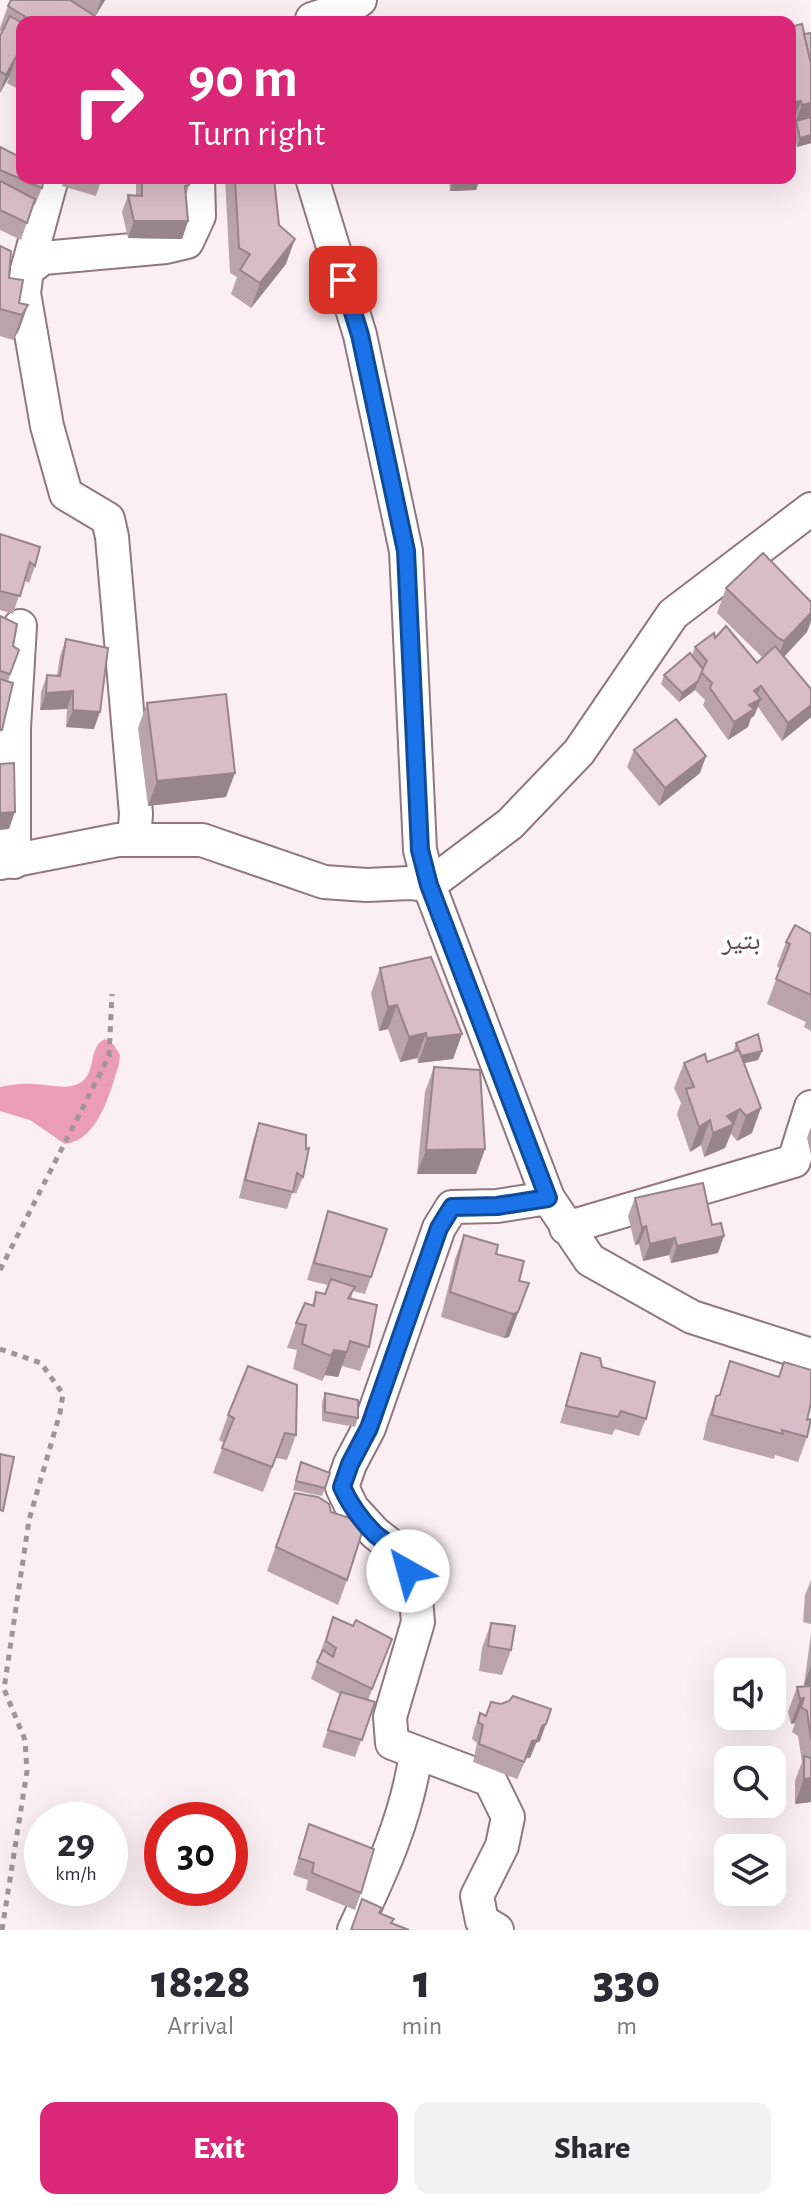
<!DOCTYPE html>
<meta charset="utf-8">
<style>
:root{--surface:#fff;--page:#f2f2f3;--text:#2b2b33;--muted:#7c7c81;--accent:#db2777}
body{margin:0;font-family:"Alegreya Sans","Noto Naskh Arabic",sans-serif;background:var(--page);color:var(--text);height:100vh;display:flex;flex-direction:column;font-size:30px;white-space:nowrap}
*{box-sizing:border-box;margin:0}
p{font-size:26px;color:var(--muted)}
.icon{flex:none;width:44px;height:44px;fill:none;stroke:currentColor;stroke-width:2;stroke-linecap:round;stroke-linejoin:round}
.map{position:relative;height:1930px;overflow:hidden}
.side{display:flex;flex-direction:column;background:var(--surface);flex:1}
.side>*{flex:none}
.guide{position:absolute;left:16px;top:16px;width:780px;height:168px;border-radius:16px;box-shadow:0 8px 32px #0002;background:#db2777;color:#fff;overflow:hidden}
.tools{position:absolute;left:714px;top:1658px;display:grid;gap:16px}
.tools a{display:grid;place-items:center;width:72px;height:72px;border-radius:16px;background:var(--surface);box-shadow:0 8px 32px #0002;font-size:40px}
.speed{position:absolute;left:24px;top:1802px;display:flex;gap:16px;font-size:40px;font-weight:700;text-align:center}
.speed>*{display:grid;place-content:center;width:104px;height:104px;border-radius:50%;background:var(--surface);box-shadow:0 8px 32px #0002;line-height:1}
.speed small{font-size:20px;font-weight:400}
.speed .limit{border:12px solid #d22;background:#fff;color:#111}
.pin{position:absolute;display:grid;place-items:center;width:68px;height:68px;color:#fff;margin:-34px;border-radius:16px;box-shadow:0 4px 12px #0006}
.me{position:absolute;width:88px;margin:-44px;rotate:322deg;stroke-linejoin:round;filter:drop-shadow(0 0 6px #0008)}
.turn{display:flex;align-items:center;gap:28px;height:168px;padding:0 40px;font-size:36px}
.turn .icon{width:104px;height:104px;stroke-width:2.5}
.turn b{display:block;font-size:56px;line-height:68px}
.eta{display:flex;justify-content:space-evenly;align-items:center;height:136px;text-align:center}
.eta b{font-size:48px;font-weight:800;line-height:56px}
.action{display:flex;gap:16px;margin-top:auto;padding:16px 40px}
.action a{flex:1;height:92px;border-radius:16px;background:var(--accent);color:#fff;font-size:32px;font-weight:800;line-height:92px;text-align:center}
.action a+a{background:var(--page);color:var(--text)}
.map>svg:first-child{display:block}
.forest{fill:#eb9db8}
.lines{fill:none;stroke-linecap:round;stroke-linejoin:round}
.minor-casing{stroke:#91777f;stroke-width:36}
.path{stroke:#9f9497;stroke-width:5;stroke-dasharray:6 6;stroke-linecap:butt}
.minor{stroke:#fff;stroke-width:32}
.wall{fill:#bba3aa}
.shaded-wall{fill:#98848b}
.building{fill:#d9bdc6;stroke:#98848b;stroke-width:2}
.route-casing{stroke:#114b97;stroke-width:20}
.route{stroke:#1a73e8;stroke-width:14}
.labels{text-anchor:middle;stroke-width:8;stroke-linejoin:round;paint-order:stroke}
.quarter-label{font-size:28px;fill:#614950;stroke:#fff}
</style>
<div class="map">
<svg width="811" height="1930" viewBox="0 0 811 1930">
<rect width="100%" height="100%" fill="#fbeff3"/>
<path class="forest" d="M105,1039L114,1045L120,1055L119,1064C110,1092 99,1140 65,1144L30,1120L0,1111V1087C10,1085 21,1083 32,1084C51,1084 80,1095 89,1072C94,1060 92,1045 105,1039Z"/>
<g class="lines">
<g class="minor-casing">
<g id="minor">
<path d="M312,19L351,6L360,0"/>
<path d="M52,178L27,270L24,293L47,426L66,494L108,519L112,537L136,814L134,840"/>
<path d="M312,178L360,335L406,551L420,850L429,885L548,1198L590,1260L692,1317L811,1355"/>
<path d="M27,270L43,258L166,247L187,242L199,216L198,178"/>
<path d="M14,862V728L20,626"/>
<path d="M0,863L118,840H202L324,882L367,885L410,883L429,885L510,824L579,752L673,614L811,509"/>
<path d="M566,1228L794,1161L811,1107"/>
<path d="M354,1930C382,1871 406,1819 416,1754"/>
<path d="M497,1930L482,1921L477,1896L502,1846L508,1817L490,1780L392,1743L390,1717L418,1622L415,1588L402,1554L375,1533L352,1508L342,1487L350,1464L369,1428L439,1228L452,1207L497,1206L548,1198"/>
</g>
</g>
<g class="path">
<path d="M0,1270L109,1056L112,994"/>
<path d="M0,1349L41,1363L63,1394L60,1413L29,1520L4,1689L25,1740L27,1771L2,1930"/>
</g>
<use href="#minor" class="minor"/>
</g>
<g class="wall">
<path d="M70,0H105L95,16L100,22H22V91L7,83L10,75L0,93V36L2,32L0,31V28L8,6Z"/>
<path d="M811,33V143L797,147L792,125L804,34Z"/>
<path d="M0,147L42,188L35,205L33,204L21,240L0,230Z"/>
<path d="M64,178H102L96,196L62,186Z"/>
<path d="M136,178H190L189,185L186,195L188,221L182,239L128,238L122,212L128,195L136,196Z"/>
<path d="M225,178H274L279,225L286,264L251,308L231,294L237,277L230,273Z"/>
<path d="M449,178H480L476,190L450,191Z"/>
<path d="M0,246L9,278L19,303L28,305L19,330L13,340L0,336Z"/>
<path d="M0,534L35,566L29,583L24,580L13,614L0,610Z"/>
<path d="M726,588L811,602V621L807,632L784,657L811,689V717L782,741L758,707L754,716L751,718L748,727L728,740L703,705L705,700L695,690L679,702L661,684L664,675L692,655L695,647L715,638L757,663L763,658L717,613Z"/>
<path d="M0,616L13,646L19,650L8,681L0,734Z"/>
<path d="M66,639L94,729L66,727L67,709L40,710L41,692L47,675L57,676L60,656Z"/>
<path d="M147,703L226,797L148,806L138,728Z"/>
<path d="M634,750L706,756L700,773L659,806L627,767Z"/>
<path d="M811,934V1031L804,1027L806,1022L767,1004L780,969L777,966L786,942Z"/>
<path d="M380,968L462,1034L453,1059L418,1063L417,1058L400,1062L388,1029L379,1031L371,993Z"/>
<path d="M736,1043L762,1051L758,1060L744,1063L752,1133L737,1141L731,1134L725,1148L704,1157L701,1145L690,1152L677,1114L681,1103L674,1088L684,1063L707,1062L733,1052Z"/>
<path d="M434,1067L485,1149L476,1174H417L425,1092Z"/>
<path d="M259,1123L303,1177L296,1194L293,1191L287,1209L239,1198L253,1141Z"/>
<path d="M810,1129H811V1155L807,1138Z"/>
<path d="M635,1198L718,1253L671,1263L669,1255L643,1261L639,1244L635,1245L628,1216Z"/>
<path d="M328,1211L371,1277L365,1294L353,1291L351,1299L369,1347L360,1371L342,1366L338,1377L325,1375L322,1381L293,1369L297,1350L287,1348L296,1323L312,1305L316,1292L325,1294L328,1285L307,1280Z"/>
<path d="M464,1235L496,1254L519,1281L529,1283L509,1337L504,1338L441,1317L455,1259Z"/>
<path d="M581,1353L602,1367L646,1419L639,1436L615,1429L612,1435L560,1423Z"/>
<path d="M730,1361L807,1420V1437L798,1462L775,1455L774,1459L703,1440L707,1421L716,1396L719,1395Z"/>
<path d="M325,1393L358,1418L355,1427L322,1421V1402Z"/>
<path d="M228,1415L296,1435L287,1460L276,1458L263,1492L213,1473L224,1443L219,1440Z"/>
<path d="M301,1462L330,1473L322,1496L293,1490Z"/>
<path d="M295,1493L347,1580L338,1605L267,1571Z"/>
<path d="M811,1580V1624L803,1622L805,1595Z"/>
<path d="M333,1617L353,1626L392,1639L368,1700L375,1702L355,1757L322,1747L340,1694L311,1679Z"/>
<path d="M491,1623L511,1650L502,1675L479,1671L482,1648Z"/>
<path d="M811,1634V1802L795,1804V1781L802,1762L798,1736L792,1732L795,1723L791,1724L788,1712L797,1687L808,1686L804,1685Z"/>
<path d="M491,1702L540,1741L536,1743L530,1758H526L517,1779L473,1762L477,1743L472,1739L474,1730L480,1713L486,1716Z"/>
<path d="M309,1824L361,1893L355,1910L306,1890L308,1880L293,1875Z"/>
</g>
<g class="shaded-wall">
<path d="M101,0H105L95,17Z"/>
<path d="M16,58L10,75L0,93L6,75Z"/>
<path d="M801,101L792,125L790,126V103Z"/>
<path d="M811,103V126L796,121L802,105Z"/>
<path d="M811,135V143L797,147L800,138Z"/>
<path d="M454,178H480L476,190L450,191Z"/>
<path d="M134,221H188L182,239L128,238Z"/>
<path d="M295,239L286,264L251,308L260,283Z"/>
<path d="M28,305L19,330L13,340L22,315Z"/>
<path d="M811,613V621L807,632L775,666L784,641Z"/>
<path d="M698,681L695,690L679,702L682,693Z"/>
<path d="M761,686L755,702L761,699L754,716L751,718L748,727L728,740L734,722L754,691Z"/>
<path d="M73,691L67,709L40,710L46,693Z"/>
<path d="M811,705V717L782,741L788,723Z"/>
<path d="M73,710L100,712L94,729L66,727Z"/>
<path d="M706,756L700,773L659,806L665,788Z"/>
<path d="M235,773L226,797L148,806L157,781Z"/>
<path d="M15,812L9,829L0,830V813Z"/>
<path d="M397,1005L388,1029L379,1031L388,1007Z"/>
<path d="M426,1033L417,1058L400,1062L409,1037Z"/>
<path d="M462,1034L453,1059L418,1063L427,1038Z"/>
<path d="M762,1051L758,1060L737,1065L740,1056Z"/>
<path d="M761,1108L752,1133L737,1141L746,1116Z"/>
<path d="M740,1109L725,1148L704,1157L713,1133L727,1116Z"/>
<path d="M710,1120L701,1145L690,1152L699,1127Z"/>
<path d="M485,1149L476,1174H417L426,1150Z"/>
<path d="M646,1226L639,1244L635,1245L642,1228Z"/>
<path d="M724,1236L718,1253L671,1263L677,1246Z"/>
<path d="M675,1238L669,1255L643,1261L650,1244Z"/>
<path d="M529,1283L509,1337L504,1338L513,1314Z"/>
<path d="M334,1350L347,1352L338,1377L325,1375L322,1381Z"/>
<path d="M811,1666V1686L804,1685Z"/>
<path d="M804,1698L795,1723L791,1724L800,1699Z"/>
<path d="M546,1724L540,1741L536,1743L530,1758H526L517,1779L532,1741L542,1726Z"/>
<path d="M811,1778V1802L795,1804L804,1779Z"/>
</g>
<g class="building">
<path d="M11,0H70L101,20L100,22H34L8,6Z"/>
<path d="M10,16L22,23V46L6,75L0,71V36Z"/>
<path d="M802,24L811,63V103L802,105L801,101L790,103V27Z"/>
<path d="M811,33V63L804,34Z"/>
<path d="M22,46V61L16,58Z"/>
<path d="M811,117V135L800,138L796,121Z"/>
<path d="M0,147L22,158V178H44L42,188L0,170Z"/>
<path d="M142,178H190L189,185L185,186L188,221H134L128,195L142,196Z"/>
<path d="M235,178H274L279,225L295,239L260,283L240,270L250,254L239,248Z"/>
<path d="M0,181L35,199L27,223L0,210Z"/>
<path d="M0,246L11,251L9,278L23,280L19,303L28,305L22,315L0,309Z"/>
<path d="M0,534L40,547L35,566L30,562L20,596L0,591Z"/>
<path d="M763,553L811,602V613L784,641L778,638L726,588Z"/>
<path d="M0,616L17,624L13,646L19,650L10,674L0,671Z"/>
<path d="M726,626L757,663L775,646L811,689V705L788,723L761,686L754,691L761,699L749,705L754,709L734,722L710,688L712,683L701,672L707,661L695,647L714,633L715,638Z"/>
<path d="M66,639L108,648L100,712L73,710V691L46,693L47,675L60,676Z"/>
<path d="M690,653L703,669L698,681L682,693L664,675Z"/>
<path d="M0,679L13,683L2,730H0Z"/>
<path d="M226,694L235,773L157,781L147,703Z"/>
<path d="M676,719L706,756L665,788L634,750Z"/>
<path d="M14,763L15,812L0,813V764Z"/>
<path d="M795,925L811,934V995L776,979L790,944L786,942Z"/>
<path d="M431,957L462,1034L427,1038L426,1033L409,1037L397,1005L388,1007L380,968Z"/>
<path d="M758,1034L762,1051L741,1056L736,1043Z"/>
<path d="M739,1050L761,1108L746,1116L740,1109L727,1116L734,1124L713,1133L710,1120L699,1127L686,1089L694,1087L684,1063L705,1054L707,1062Z"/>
<path d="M434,1067L480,1070L485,1149L426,1150Z"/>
<path d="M259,1123L306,1135V1149L309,1148L303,1177L297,1173L293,1192L245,1180Z"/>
<path d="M703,1183L712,1225L721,1223L724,1236L677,1246L675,1238L650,1244L646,1226L642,1228L635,1198Z"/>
<path d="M328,1211L387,1229L371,1277L314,1263Z"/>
<path d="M464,1235L498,1245L496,1254L524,1261L519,1281L529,1283L518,1312L513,1314L450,1292Z"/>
<path d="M331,1279L355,1287L348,1298L377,1305L369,1347L350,1341L347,1352L334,1350L331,1356L302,1344L306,1325L296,1323L305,1303L314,1306L316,1292L325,1294Z"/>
<path d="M581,1353L600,1358L602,1367L655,1382L646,1419L621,1411L618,1417L566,1406Z"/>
<path d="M730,1361L779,1377L784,1362L811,1370V1403L807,1420L811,1419L807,1437L782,1430L783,1434L712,1415L716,1396L720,1395Z"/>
<path d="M248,1366L297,1385L296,1435L285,1433L272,1467L222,1448L234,1418L228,1415Z"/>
<path d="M325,1393L358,1400V1418L325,1412Z"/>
<path d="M0,1454L14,1457L3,1511L0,1510Z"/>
<path d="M301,1462L330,1473L325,1488L296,1481Z"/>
<path d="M295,1493L318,1497L329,1504L331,1512L365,1523L347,1580L276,1547Z"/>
<path d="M333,1617L353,1626L356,1620L392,1639L372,1689L317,1662L323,1650L333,1657L336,1648L326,1641Z"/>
<path d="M491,1623L515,1626L511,1650L488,1646Z"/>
<path d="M811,1686V1740L807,1711L801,1707L804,1698L800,1699L797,1687Z"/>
<path d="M341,1692L375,1702L362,1740L328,1730Z"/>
<path d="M513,1696L551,1709L546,1724L542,1726L537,1740L532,1741L524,1762L479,1744L483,1725L478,1722L480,1713L486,1716L491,1702L501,1704L509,1701Z"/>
<path d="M804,1756L811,1758V1778L804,1779Z"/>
<path d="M309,1824L374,1849L361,1893L312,1873L314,1863L299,1858Z"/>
<path d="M362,1899L382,1908L379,1913L394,1919L391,1923L409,1930H351Z"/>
</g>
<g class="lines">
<g class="route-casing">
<path id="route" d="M343,280L360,335L406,551L420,850L429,885L548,1198L497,1206L452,1207L439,1228L369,1428L350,1464L342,1487C350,1505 361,1520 375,1534C392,1548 401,1549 408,1571"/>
</g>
<use href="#route" class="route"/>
</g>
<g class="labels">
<g class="quarter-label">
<text x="741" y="949">بتير</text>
</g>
</g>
</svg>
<div class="tools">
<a><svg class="icon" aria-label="sound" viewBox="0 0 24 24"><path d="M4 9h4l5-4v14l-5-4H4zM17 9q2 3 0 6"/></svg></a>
<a><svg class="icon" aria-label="search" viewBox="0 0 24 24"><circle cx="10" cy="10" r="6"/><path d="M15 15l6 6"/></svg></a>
<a><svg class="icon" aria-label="layers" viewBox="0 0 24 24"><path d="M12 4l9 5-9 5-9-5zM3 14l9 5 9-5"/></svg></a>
</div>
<div class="speed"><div>29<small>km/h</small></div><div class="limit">30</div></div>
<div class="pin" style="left:343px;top:280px;background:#d93025"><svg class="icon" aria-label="arrive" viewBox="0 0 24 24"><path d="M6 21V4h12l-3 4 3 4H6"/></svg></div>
<svg class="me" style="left:408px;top:1571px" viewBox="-20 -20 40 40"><circle r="19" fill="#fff"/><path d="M0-13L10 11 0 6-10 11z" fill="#1a73e8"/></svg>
<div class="guide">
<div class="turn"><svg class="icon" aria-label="right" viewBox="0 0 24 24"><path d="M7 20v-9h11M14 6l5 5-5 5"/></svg><div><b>90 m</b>Turn right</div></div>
</div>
</div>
<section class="side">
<div class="eta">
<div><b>18:28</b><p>Arrival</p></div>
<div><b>1</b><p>min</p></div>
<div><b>330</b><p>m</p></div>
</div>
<div class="action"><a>Exit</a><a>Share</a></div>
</section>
